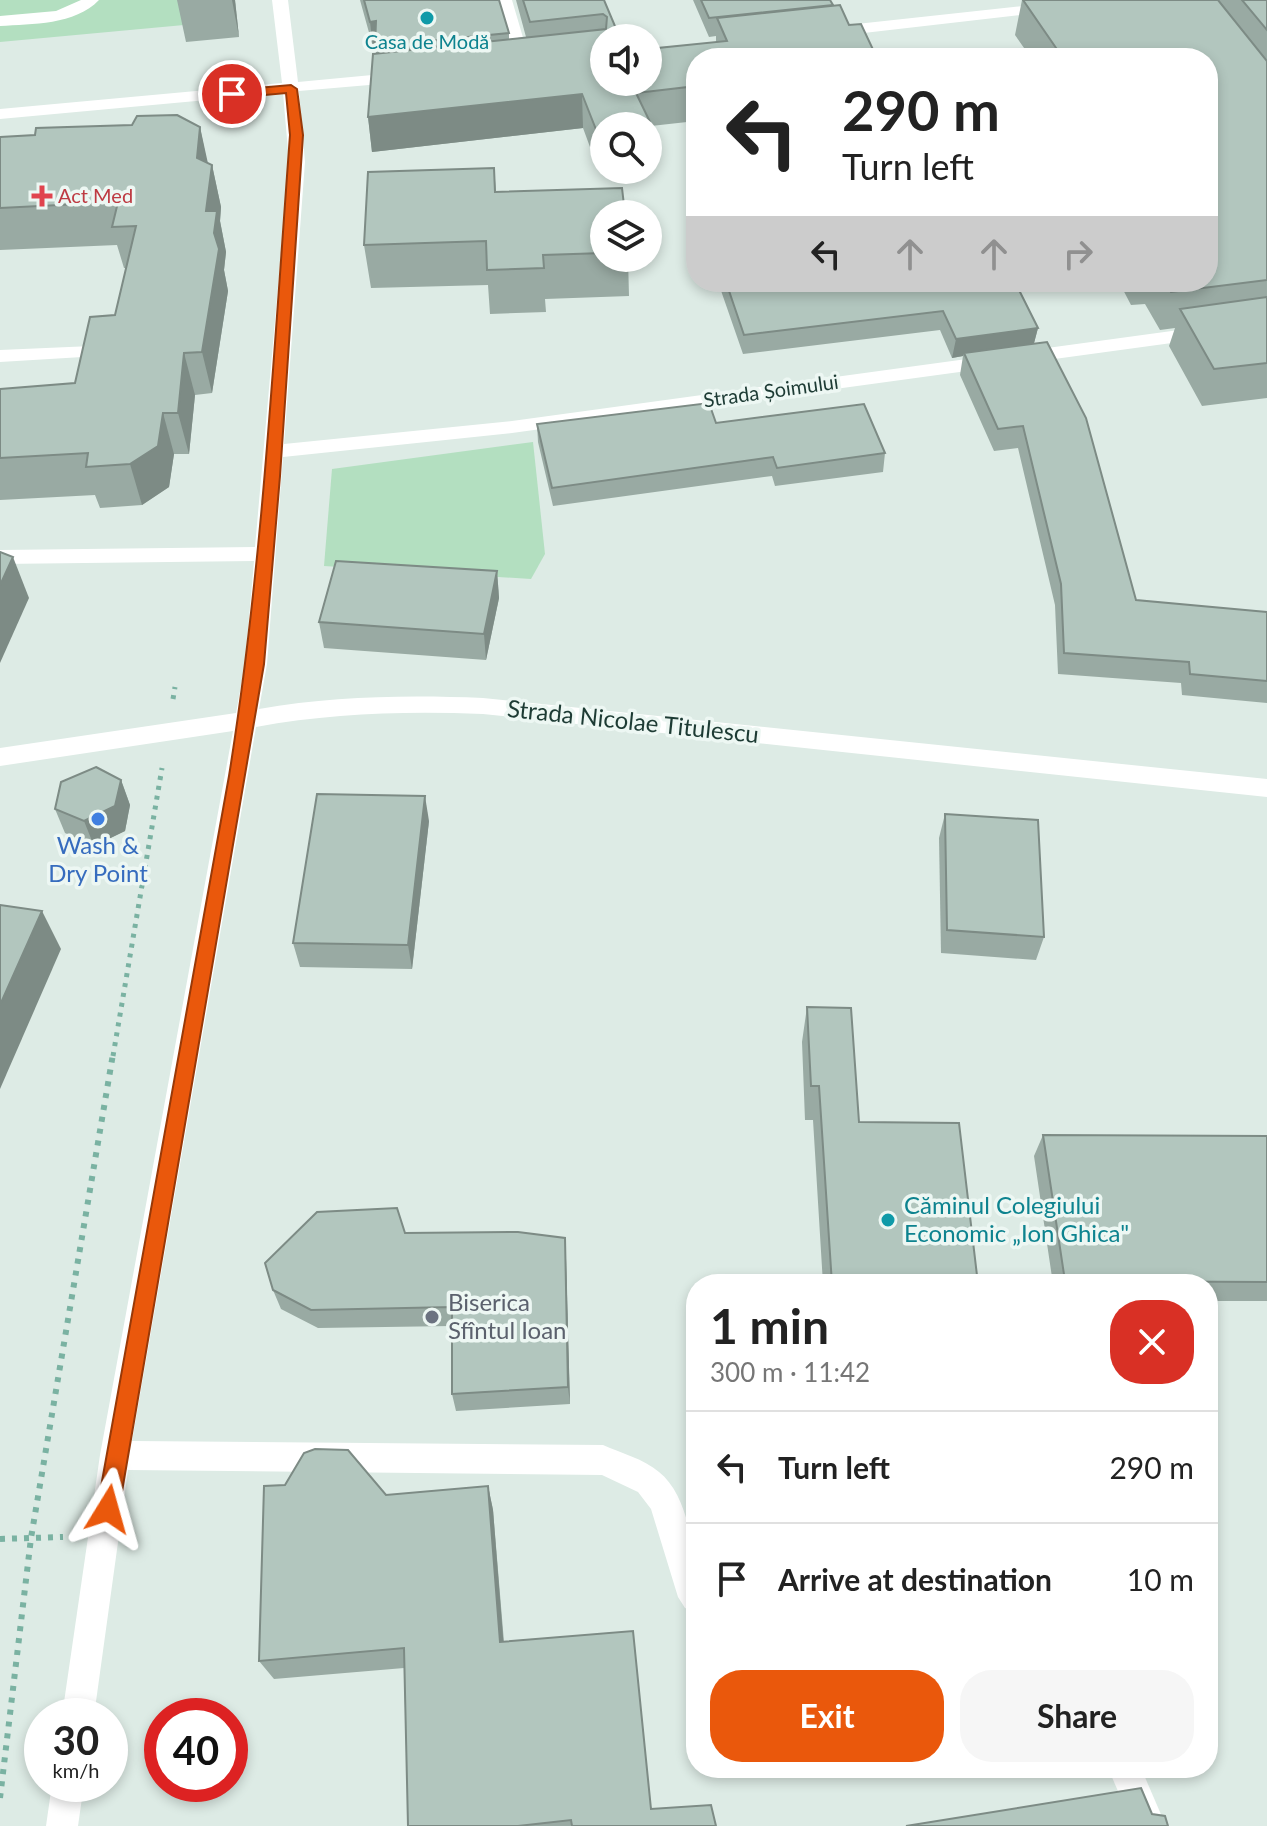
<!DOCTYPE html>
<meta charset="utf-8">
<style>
:root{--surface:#fff;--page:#f6f6f6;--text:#222;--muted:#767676;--line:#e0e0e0;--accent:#ea580c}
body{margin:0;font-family:Lato,sans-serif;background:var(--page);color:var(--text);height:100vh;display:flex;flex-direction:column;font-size:30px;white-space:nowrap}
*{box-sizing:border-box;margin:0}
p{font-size:26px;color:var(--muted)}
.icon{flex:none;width:44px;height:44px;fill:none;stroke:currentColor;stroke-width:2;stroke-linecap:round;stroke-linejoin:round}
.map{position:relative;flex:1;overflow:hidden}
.sheet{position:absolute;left:686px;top:1274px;width:532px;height:504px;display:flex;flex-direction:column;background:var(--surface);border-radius:32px;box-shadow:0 4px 12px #0003}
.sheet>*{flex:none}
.hud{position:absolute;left:686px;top:48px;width:532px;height:244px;border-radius:32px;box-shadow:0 4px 12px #0003;background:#fff;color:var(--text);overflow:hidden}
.fabs{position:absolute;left:590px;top:24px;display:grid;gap:16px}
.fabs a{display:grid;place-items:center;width:72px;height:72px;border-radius:50%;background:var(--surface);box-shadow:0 4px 12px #0003;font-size:40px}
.speed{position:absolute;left:24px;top:1698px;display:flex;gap:16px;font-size:40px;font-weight:700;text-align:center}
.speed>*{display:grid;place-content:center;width:104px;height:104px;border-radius:50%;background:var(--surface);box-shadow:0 4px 12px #0003;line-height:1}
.speed small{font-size:20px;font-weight:400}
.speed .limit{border:12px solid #d22;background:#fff;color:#111}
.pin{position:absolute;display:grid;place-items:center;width:68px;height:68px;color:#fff;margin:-34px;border:4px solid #fff;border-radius:50%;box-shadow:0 2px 8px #0007}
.me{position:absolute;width:88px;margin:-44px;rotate:8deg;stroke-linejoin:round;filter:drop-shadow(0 0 6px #0008)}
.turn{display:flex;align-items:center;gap:28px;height:168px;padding:0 24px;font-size:36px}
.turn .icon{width:104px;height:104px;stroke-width:2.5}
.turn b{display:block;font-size:56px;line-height:68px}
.lanes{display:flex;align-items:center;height:76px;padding:0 24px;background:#0003;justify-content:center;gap:40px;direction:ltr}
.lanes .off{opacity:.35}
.round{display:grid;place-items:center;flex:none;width:84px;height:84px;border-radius:32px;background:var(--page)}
.head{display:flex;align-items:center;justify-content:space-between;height:136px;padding:0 24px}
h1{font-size:48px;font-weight:700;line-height:60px}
.action{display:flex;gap:16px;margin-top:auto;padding:16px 24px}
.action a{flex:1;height:92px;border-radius:32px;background:var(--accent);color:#fff;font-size:32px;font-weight:700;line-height:92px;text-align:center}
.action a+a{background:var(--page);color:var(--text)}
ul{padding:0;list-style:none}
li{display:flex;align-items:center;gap:24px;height:112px;padding:0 24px;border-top:2px solid var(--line)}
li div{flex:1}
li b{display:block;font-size:30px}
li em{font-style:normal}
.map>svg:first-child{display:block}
.green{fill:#b3dfc0}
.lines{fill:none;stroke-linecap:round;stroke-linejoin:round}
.path-far1{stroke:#7ab2a2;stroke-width:5;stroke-dasharray:4 6;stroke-linecap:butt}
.path{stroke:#7ab2a2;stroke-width:6;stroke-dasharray:5 7;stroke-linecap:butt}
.minor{fill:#fff;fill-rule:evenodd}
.wall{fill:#99aaa3}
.shaded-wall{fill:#7d8b85}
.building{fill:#b2c6be;stroke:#7d8b85;stroke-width:2}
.route{fill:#ea580c;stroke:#983908;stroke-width:2}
.culture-dot{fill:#0f9aa8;stroke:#edf7f3;stroke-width:3}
.health-dot{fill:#e0444e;stroke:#edf7f3;stroke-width:3}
.shop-dot{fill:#3f7fe0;stroke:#edf7f3;stroke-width:3}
.worship-dot{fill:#6b7280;stroke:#edf7f3;stroke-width:3}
.labels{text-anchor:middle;stroke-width:7;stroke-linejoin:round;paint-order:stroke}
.far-culture-label{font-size:20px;fill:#0d838f;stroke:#edf7f3}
.far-health-label{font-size:20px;fill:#be3a42;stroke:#edf7f3;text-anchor:start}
.far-street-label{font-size:20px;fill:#1d3b34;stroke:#edf7f3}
.street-label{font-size:24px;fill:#1d3b34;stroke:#edf7f3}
.shop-label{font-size:24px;fill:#366cbe;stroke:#edf7f3}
.culture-label{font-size:24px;fill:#0d838f;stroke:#edf7f3;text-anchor:start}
.worship-label{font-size:24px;fill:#5b616d;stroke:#edf7f3;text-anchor:start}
</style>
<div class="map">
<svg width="1267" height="1826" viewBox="0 0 1267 1826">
<rect width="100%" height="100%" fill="#ddebe5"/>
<g class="green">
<path d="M0,0H182L184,25L0,42Z"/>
<path d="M533,442L545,554L531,579L324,566L332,469Z"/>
</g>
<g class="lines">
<g class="path-far1">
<path d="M173,699L175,687"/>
<path d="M113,1056L162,768"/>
</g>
<g class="path">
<path d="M0,1539L63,1537"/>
<path d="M0,1798L31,1538L113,1054"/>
</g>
<g class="minor">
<path d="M81,0H99C75,25 32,24 0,26V16L56,11Z"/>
<path d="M272,0H288L298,82L404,72L412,77L404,82L299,91L305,162L284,444L512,421L1267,318V330L512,433L283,457L267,664L259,709C334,696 407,695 483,698L1267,779V797L483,714C406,711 332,713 256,727L132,1441L603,1445C621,1453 644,1459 659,1472C694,1500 696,1571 696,1612L685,1608L678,1597L651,1509L638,1492L602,1475L128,1470L94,1716H62L100,1455L233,731L0,766V748L236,713L245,664L254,561L0,564V550L255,547L289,162L283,93L0,119V109L282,83Z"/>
<path d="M496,0H512L531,65L529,68L523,70L515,65Z"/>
<path d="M1051,3L1059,8L1056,11L829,37L821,32L829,27Z"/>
<path d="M92,346L101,352L99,356L0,362V350Z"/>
<path d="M1108,1768H1141L1166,1826H1133Z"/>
<path d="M52,1784H84L78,1826H46Z"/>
</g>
</g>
<g class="wall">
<path d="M177,0H235L239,37L186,42Z"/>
<path d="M360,0H499L509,33V39L526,37L516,0H604L620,38L604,82L716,42V36L709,37L693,0H830L696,58V121L651,126V158L604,126V165L597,166L583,128L372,152L368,117L376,53L375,47H373Z"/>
<path d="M1022,0H1267V398L1202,406L1169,346L1175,328L1160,330L1145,304L1131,305L1119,282H1208V58H1031L1015,35Z"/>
<path d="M200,127L207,163L212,165L221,207L220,221L226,252L224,270L228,291L212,393L195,395L189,454H174L169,487L142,505L100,508L95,495L0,500V389L75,383L115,315L126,268H124L117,245L0,250V137Z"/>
<path d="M494,168L496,192L604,214V258H628L629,296L545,299L546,312L490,314L488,285L371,288L364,245Z"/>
<path d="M718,282H1015L1038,328L1034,343L1136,600L1267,612V703L1182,695L1181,683L1058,674L1055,605L1018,448L994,451L960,375L963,356L952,358L940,330L743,354Z"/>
<path d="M716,423L885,453L883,472L775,486L772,476L553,506L538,442L537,424Z"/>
<path d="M497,571L499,598L486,660L324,648L319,622Z"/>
<path d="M121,780L130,805L125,831L94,846L65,833L55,809Z"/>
<path d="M945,814L1044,937L1036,960L941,953L939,838Z"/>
<path d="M429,821L412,969L300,967L293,943Z"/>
<path d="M807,1007L859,1122L978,1284H823L813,1120H805L802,1042Z"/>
<path d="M1043,1135L1267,1136V1301H1208V1284H1053L1034,1156Z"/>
<path d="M405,1233L565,1238L570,1404L456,1411L452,1394V1326L318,1328L281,1309L273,1290Z"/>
<path d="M488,1486L493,1510L504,1642L651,1809L716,1826H408L404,1668L274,1679L259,1661L386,1495Z"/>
</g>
<g class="shaded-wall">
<path d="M232,0H235L239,37Z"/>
<path d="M376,21L375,47H373L370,22Z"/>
<path d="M582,94L583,128L372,152L368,117Z"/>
<path d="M651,124V158L648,159V126H637Z"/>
<path d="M200,127L209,168L197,158Z"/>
<path d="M604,131V165L597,166V132Z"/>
<path d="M212,165L221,207L220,221L226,252L224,270L228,291L212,393L202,352L206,211Z"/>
<path d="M1038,328L1033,347L964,353L963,356L952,358L956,339Z"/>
<path d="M184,353L195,395L189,454L178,413Z"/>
<path d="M163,413L174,454L169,487L142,505L130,464Z"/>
<path d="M13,557L29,598L0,663V585Z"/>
<path d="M497,571L499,598L486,660L484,634Z"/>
<path d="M121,780L130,805L125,831L94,846L84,821Z"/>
<path d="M425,796L429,821L412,969L408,945Z"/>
<path d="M42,911L61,949L0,1089V1005Z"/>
<path d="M565,1238L566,1258L570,1404L568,1387Z"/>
<path d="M488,1486L493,1510L505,1662L500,1642Z"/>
</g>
<g class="building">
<path d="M364,0H499L509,33L375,46L376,21L370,22Z"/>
<path d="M523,0H604L620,38H604V82H648V49L727,41L717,18L840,5L849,25L861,24L877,58H696V86L636,93L651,124L637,126H604V131L597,132L582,94L368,117L373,54L606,29L607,17L603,14L530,22Z"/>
<path d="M701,0H830L833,5L709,18Z"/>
<path d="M1023,0H1218L1267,61V280L1171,292L1165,282H1208V58H1063Z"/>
<path d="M1242,0H1267V30Z"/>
<path d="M177,115L200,127L197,158L212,165L206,211H217L214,233L219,249L202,352L184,353L178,413H163L158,446L130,464L86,467L88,453L0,458V389L75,383L90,317L115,315L136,226L112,227L118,202L0,208V137L35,135L36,128L132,125L137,116Z"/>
<path d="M494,168L495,192L622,188L625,214H604V253L543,255L544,268L487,270L486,241L364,245L368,172Z"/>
<path d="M726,282H1015L1038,328L956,339L943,311L744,335Z"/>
<path d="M1267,297V363L1214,369L1180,309Z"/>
<path d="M1047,342L1086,418L1136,600L1267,612V681L1190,674L1189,662L1064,653L1061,584L1023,426L998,429L964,353Z"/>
<path d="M709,403L716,423L864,404L885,453L777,468L773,457L552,488L537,424Z"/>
<path d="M0,552L13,557L0,585Z"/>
<path d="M336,561L497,571L484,634L319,622Z"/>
<path d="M96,767L121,780L115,806L84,821L55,809L61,782Z"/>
<path d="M317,794L425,796L408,945L293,943Z"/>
<path d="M945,814L1038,820L1044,937L947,930Z"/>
<path d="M0,905L42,911L0,1005Z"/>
<path d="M807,1007L851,1008L859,1122L959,1123L978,1284H832L819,1086H811Z"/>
<path d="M1043,1135L1267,1136V1282L1065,1281Z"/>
<path d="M397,1208L405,1233L518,1232L565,1238L568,1387L452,1394V1307L311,1310L273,1290L265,1263L317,1212Z"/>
<path d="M315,1449L348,1450L386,1495L488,1486L500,1642L633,1631L651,1809L711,1805L716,1826H572L571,1820L518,1826H408L404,1648L259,1661L264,1486L285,1485L304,1453Z"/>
<path d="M1141,1788L1152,1814L1165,1816L1168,1826H906Z"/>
</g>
<path class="route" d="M291,85L297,89L303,135L280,476L264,664L119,1509L116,1517L108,1520L100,1517L97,1509L229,776C263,564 274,349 290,135L286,93L232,98L226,94L232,90Z"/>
<g class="culture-dot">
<circle cx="427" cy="18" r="8"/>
<circle cx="888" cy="1220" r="8"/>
</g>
<path class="health-dot" d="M38 184h8v8h8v8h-8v8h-8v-8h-8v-8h8z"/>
<circle class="shop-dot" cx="98" cy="819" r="8"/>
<circle class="worship-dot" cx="432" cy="1317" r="8"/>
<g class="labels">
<g class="far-culture-label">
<text x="427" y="49">Casa de Modă</text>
</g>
<g class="far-health-label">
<text x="58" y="203">Act Med</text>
</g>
<g class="far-street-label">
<text transform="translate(771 391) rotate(-8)" y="7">Strada Șoimului</text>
</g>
<g class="street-label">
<text transform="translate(633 722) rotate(6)" y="8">Strada Nicolae Titulescu</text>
</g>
<g class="shop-label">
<text x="98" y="854">Wash &amp;<tspan x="98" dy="28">Dry Point</tspan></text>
</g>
<g class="culture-label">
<text x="904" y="1214">Căminul Colegiului<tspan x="904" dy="28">Economic „Ion Ghica"</tspan></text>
</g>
<g class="worship-label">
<text x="448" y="1311">Biserica<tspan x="448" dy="28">Sfîntul Ioan</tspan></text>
</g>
</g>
</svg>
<div class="fabs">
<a><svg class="icon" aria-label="sound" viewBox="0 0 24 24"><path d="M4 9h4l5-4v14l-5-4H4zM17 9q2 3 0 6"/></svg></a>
<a><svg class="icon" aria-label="search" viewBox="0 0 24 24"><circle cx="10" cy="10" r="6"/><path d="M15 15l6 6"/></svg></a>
<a><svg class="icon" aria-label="layers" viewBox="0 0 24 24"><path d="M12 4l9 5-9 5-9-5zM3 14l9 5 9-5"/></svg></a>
</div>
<div class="speed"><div>30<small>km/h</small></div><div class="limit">40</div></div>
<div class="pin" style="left:232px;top:94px;background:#d93025"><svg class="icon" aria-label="arrive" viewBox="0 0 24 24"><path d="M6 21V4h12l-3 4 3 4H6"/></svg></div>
<svg class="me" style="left:108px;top:1509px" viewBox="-20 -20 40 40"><path d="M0-17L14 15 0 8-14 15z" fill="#ea580c" stroke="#fff" stroke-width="4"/></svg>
<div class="hud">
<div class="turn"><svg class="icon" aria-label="left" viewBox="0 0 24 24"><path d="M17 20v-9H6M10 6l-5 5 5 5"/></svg><div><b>290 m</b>Turn left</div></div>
<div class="lanes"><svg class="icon" aria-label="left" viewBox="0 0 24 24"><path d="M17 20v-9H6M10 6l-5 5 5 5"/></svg><svg class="icon off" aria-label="ahead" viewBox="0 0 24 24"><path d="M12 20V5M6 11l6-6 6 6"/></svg><svg class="icon off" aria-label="ahead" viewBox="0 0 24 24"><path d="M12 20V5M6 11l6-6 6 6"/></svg><svg class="icon off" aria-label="right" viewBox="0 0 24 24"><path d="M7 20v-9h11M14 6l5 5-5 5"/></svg></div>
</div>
<section class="sheet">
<div class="head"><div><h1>1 min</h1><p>300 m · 11:42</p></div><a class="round" style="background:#d93025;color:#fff"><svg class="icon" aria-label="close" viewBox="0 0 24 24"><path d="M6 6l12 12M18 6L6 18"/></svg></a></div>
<ul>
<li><svg class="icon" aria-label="left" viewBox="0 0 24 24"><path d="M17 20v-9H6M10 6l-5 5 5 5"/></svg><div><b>Turn left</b></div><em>290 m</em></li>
<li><svg class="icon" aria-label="arrive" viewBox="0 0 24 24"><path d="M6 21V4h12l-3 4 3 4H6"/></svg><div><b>Arrive at destination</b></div><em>10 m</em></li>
</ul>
<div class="action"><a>Exit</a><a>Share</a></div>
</section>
</div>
